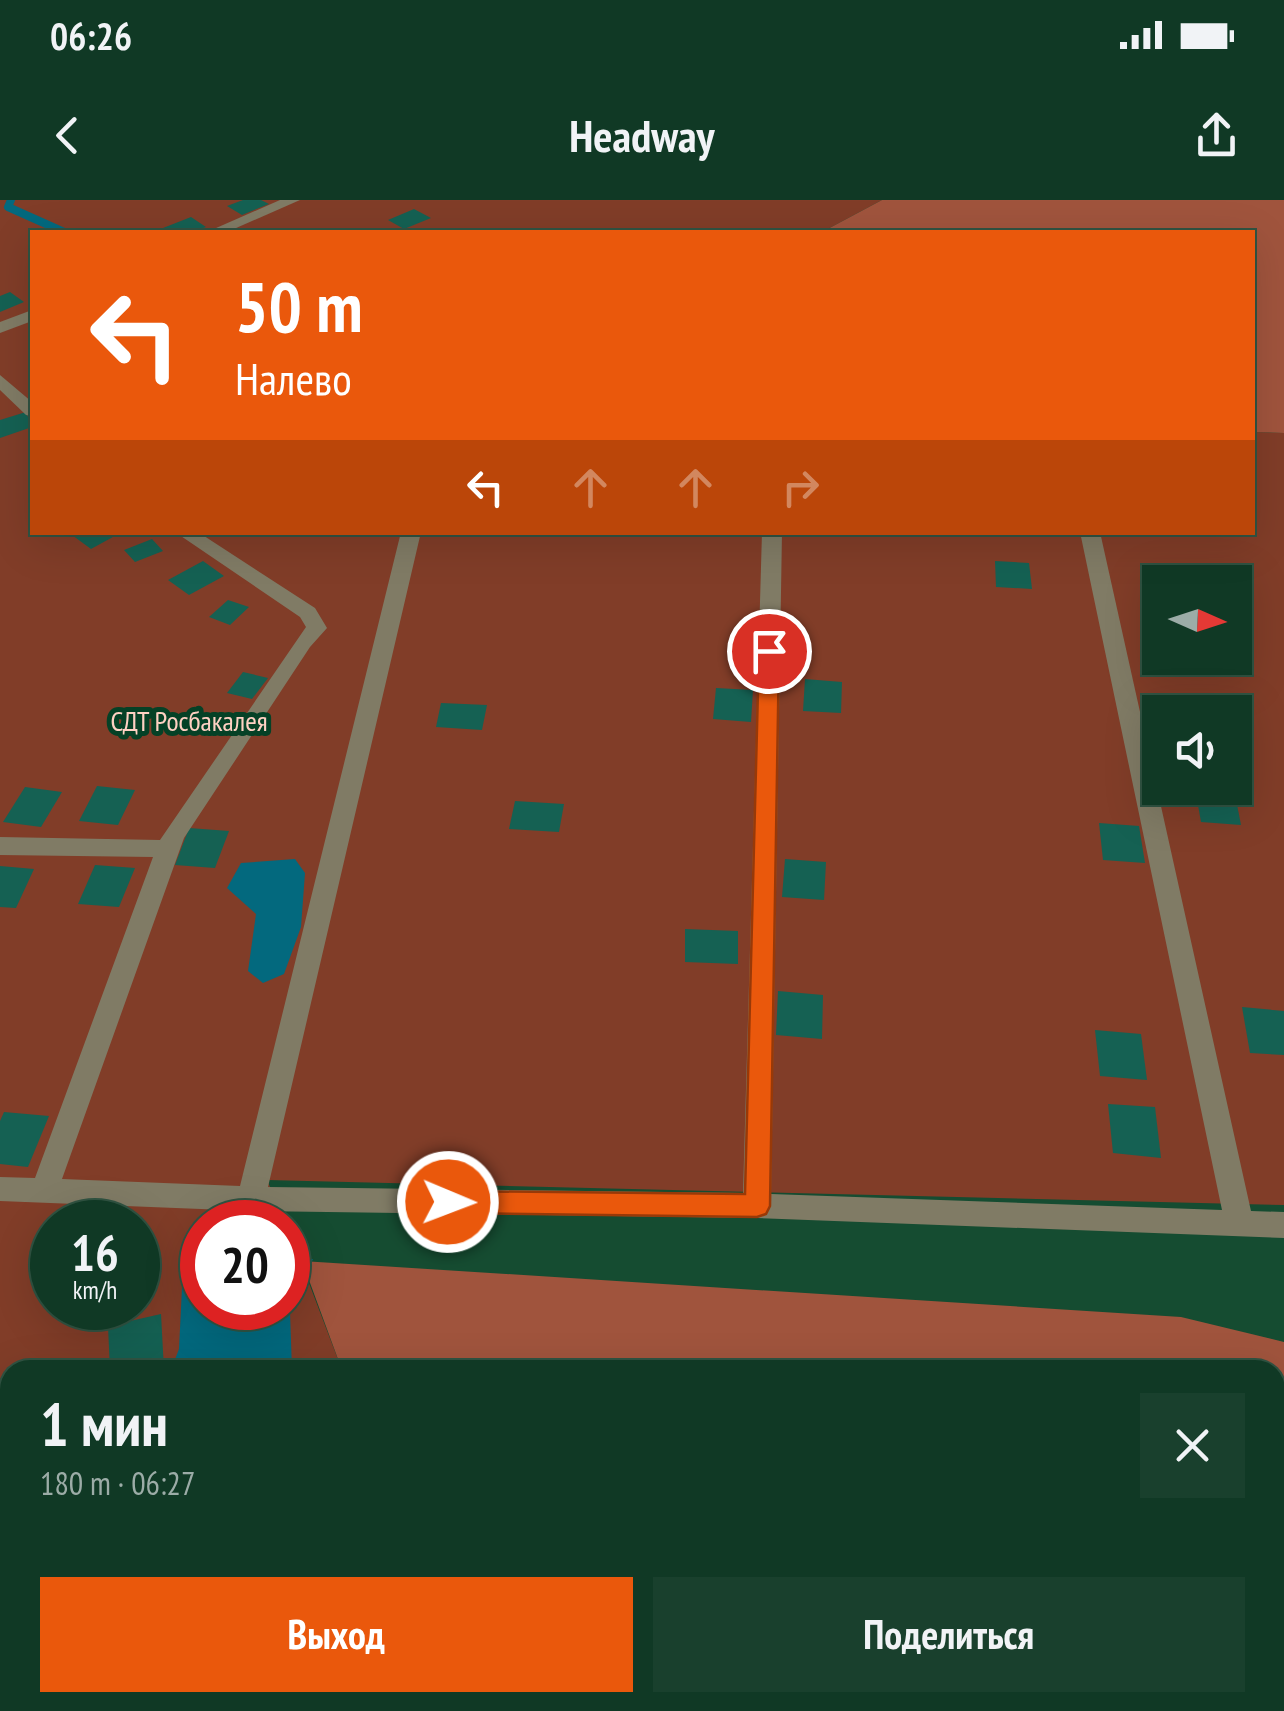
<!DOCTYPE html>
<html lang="ru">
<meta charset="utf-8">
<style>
:root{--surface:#103925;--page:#19402d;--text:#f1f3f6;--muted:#9caca7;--line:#305342;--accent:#ea580c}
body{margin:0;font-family:"PT Sans Narrow",sans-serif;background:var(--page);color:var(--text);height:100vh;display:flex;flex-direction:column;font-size:38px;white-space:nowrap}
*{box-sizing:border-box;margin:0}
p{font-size:32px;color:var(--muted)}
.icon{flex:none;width:55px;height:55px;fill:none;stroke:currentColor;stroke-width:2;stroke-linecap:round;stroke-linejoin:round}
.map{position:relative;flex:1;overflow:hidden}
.details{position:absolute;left:0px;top:1160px;width:1285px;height:352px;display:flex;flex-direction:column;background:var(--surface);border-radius:30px 30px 0 0;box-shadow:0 10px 40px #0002,0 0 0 2px var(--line)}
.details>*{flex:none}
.guide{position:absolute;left:30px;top:30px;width:1225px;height:305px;border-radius:0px;box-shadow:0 10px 40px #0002,0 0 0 2px var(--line);background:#ea580c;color:#fff;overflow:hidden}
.needle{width:65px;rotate:93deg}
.buttons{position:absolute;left:1142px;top:365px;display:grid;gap:20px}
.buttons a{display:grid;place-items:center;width:110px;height:110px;border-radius:0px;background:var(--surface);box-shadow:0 10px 40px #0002,0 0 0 2px var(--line);font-size:50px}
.speed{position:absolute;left:30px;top:1000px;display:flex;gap:20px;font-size:50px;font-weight:700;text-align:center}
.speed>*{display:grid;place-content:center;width:130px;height:130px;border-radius:50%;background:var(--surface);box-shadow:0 10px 40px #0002,0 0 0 2px var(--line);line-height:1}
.speed small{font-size:25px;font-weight:400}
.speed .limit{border:15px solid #d22;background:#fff;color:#111}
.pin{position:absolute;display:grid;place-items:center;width:85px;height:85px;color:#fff;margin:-42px;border:5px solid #fff;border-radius:50%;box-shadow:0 2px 10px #0007}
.me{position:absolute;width:110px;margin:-55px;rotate:91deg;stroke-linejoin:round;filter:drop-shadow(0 0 8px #0008)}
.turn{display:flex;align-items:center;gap:35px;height:210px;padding:0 40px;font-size:45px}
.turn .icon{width:130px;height:130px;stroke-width:2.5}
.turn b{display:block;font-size:70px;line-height:85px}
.lanes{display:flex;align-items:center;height:95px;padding:0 40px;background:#0003;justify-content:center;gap:50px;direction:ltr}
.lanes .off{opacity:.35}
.round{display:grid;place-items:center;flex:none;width:105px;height:105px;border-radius:0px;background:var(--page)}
.head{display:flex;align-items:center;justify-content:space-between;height:170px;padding:0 40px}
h1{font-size:60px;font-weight:700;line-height:75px}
.primary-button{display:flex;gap:20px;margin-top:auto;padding:20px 40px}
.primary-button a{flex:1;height:115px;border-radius:0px;background:var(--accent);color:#fff;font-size:40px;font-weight:700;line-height:115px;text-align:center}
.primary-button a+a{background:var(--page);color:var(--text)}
.status{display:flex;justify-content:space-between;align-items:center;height:70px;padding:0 50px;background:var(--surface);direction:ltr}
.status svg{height:28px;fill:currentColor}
header{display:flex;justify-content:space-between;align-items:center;height:130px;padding:0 40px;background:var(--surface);font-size:45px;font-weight:700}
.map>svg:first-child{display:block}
.green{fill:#813d28;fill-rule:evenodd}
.forest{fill:#a0543d}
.water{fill:#03697e}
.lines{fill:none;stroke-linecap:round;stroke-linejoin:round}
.stream{stroke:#03697e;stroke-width:8}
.building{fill:#156153}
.minor{fill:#807b65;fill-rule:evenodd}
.route{fill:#ea580c;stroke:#983908;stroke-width:2.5}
.labels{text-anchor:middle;stroke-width:10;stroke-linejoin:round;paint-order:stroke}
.park-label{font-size:28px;fill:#ffd1c3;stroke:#054126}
</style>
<div class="status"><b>06:26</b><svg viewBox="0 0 49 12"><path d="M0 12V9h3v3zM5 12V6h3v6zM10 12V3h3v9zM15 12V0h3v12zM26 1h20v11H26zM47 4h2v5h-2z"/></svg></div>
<header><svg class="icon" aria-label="back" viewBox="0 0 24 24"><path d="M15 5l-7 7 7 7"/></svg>Headway<svg class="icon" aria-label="share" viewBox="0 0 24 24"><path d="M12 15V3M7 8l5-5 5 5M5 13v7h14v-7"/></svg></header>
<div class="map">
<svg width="1284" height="1511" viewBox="0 0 1284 1511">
<rect width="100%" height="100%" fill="#154c31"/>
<path class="green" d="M0,0H882L822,32H32V332H1252L1253,232L1284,233V1005L267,980L285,1022H202V1108H288V1028L342,1170H10V1502H465L468,1511H0ZM1160,382H1235V458H1160ZM1160,512H1235V588H1160ZM52,1022H138V1108H52Z"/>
<g class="forest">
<path d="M882,0H1284V233L1253,232L1252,32H822Z"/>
<path d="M302,1061L1181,1117L1284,1142V1511H468L465,1503L1275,1502V1170H342Z"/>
</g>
<g class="water">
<path d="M295,659L305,673L301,727L284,774L263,783L248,771L256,714L227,688L241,663Z"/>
<path d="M288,1050L302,1060L313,1059L290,1112L292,1170H171L179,1149L183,1067L202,1057V1108H288Z"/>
</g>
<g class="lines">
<path class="stream" d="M11,0L8,7L64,32"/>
</g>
<g class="building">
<path d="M243,0H261L269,4L242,15L227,6Z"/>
<path d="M414,9L431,18L404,29L388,20Z"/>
<path d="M191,17L206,27L191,32H170L163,28Z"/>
<path d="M10,92L24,102L0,112V96Z"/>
<path d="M26,212L32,227L0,238V220Z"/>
<path d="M76,332H122L91,349L72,335Z"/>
<path d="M152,339L163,351L135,362L124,350Z"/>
<path d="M203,361L224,376L189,395L168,380Z"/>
<path d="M995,361L1029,363L1032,389L996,387Z"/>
<path d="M228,400L249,407L230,425L209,417Z"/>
<path d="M243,472L268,478L252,499L227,493Z"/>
<path d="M805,479L842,482L841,513L803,511Z"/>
<path d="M716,488L753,490L751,522L713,519Z"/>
<path d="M1148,495L1186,498L1189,512H1160V527H1153Z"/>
<path d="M441,503L487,505L482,530L436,527Z"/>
<path d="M97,586L135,590L118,625L79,621Z"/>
<path d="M25,587L62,592L41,627L3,622Z"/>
<path d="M1195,588L1234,589L1241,625L1201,622Z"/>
<path d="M515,601L564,604L559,632L509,629Z"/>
<path d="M1099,623L1139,626L1145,663L1103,660Z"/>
<path d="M189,628L229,631L215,668L175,665Z"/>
<path d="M785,659L826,662L824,700L782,697Z"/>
<path d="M95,665L135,668L119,707L78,704Z"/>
<path d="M0,666L34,669L16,708L0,707Z"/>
<path d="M685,729L738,731V764L685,762Z"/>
<path d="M778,791L823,795L822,839L776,835Z"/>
<path d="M1242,807L1284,811V855L1250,853Z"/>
<path d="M1095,830L1141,834L1147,880L1100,876Z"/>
<path d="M1108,904L1155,907L1161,958L1113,953Z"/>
<path d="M4,912L49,916L28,967L0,964V921Z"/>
<path d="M161,1114L164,1170H110L108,1126Z"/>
</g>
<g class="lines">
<g class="minor">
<path d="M280,0H300L227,32H207Z"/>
<path d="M32,110V121L0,133V122Z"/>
<path d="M0,175L32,202V216L26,215L0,190Z"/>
<path d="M175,332H198L315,408L327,428L310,447L184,638L62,979L240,986L401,332H421L268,987L743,993L762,332H782L771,994L1222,1010L1080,332H1100L1251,1011L1284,1012V1038L757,1018L251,1011L0,1001V977L35,978L153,657L0,655V637L160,640L306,427L300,417Z"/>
</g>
</g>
<path class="route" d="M769,445L779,451L770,1006L766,1014L757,1017L448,1013L439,1010L435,1002L439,994L448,991L745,994L759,451Z"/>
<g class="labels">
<g class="park-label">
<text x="189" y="531">СДТ Росбакалея</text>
</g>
</g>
</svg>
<div class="buttons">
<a><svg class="needle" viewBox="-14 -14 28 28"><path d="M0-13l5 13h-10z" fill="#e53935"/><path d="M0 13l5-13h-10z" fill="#9caca7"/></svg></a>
<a><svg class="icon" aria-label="sound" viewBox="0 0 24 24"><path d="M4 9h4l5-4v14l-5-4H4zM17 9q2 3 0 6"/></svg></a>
</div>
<div class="speed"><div>16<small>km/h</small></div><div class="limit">20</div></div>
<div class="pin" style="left:769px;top:451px;background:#d93025"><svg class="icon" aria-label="arrive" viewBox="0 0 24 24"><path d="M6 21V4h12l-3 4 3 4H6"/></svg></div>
<svg class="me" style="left:448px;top:1002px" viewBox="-20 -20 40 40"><circle r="17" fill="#ea580c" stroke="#fff" stroke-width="3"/><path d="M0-11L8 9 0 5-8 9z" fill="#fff"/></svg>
<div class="guide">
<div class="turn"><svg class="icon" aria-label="left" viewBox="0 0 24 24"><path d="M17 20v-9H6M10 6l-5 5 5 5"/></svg><div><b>50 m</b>Налево</div></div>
<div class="lanes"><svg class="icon" aria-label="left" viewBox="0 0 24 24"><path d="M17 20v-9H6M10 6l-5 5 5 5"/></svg><svg class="icon off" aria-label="ahead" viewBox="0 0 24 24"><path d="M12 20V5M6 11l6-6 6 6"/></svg><svg class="icon off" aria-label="ahead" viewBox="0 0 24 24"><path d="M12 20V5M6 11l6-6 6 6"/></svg><svg class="icon off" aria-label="right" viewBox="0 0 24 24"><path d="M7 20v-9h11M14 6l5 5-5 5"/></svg></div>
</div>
<section class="details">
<div class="head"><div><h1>1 мин</h1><p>180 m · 06:27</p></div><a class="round"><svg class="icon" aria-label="close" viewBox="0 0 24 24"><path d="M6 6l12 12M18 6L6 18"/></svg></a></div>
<div class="primary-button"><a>Выход</a><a>Поделиться</a></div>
</section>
</div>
